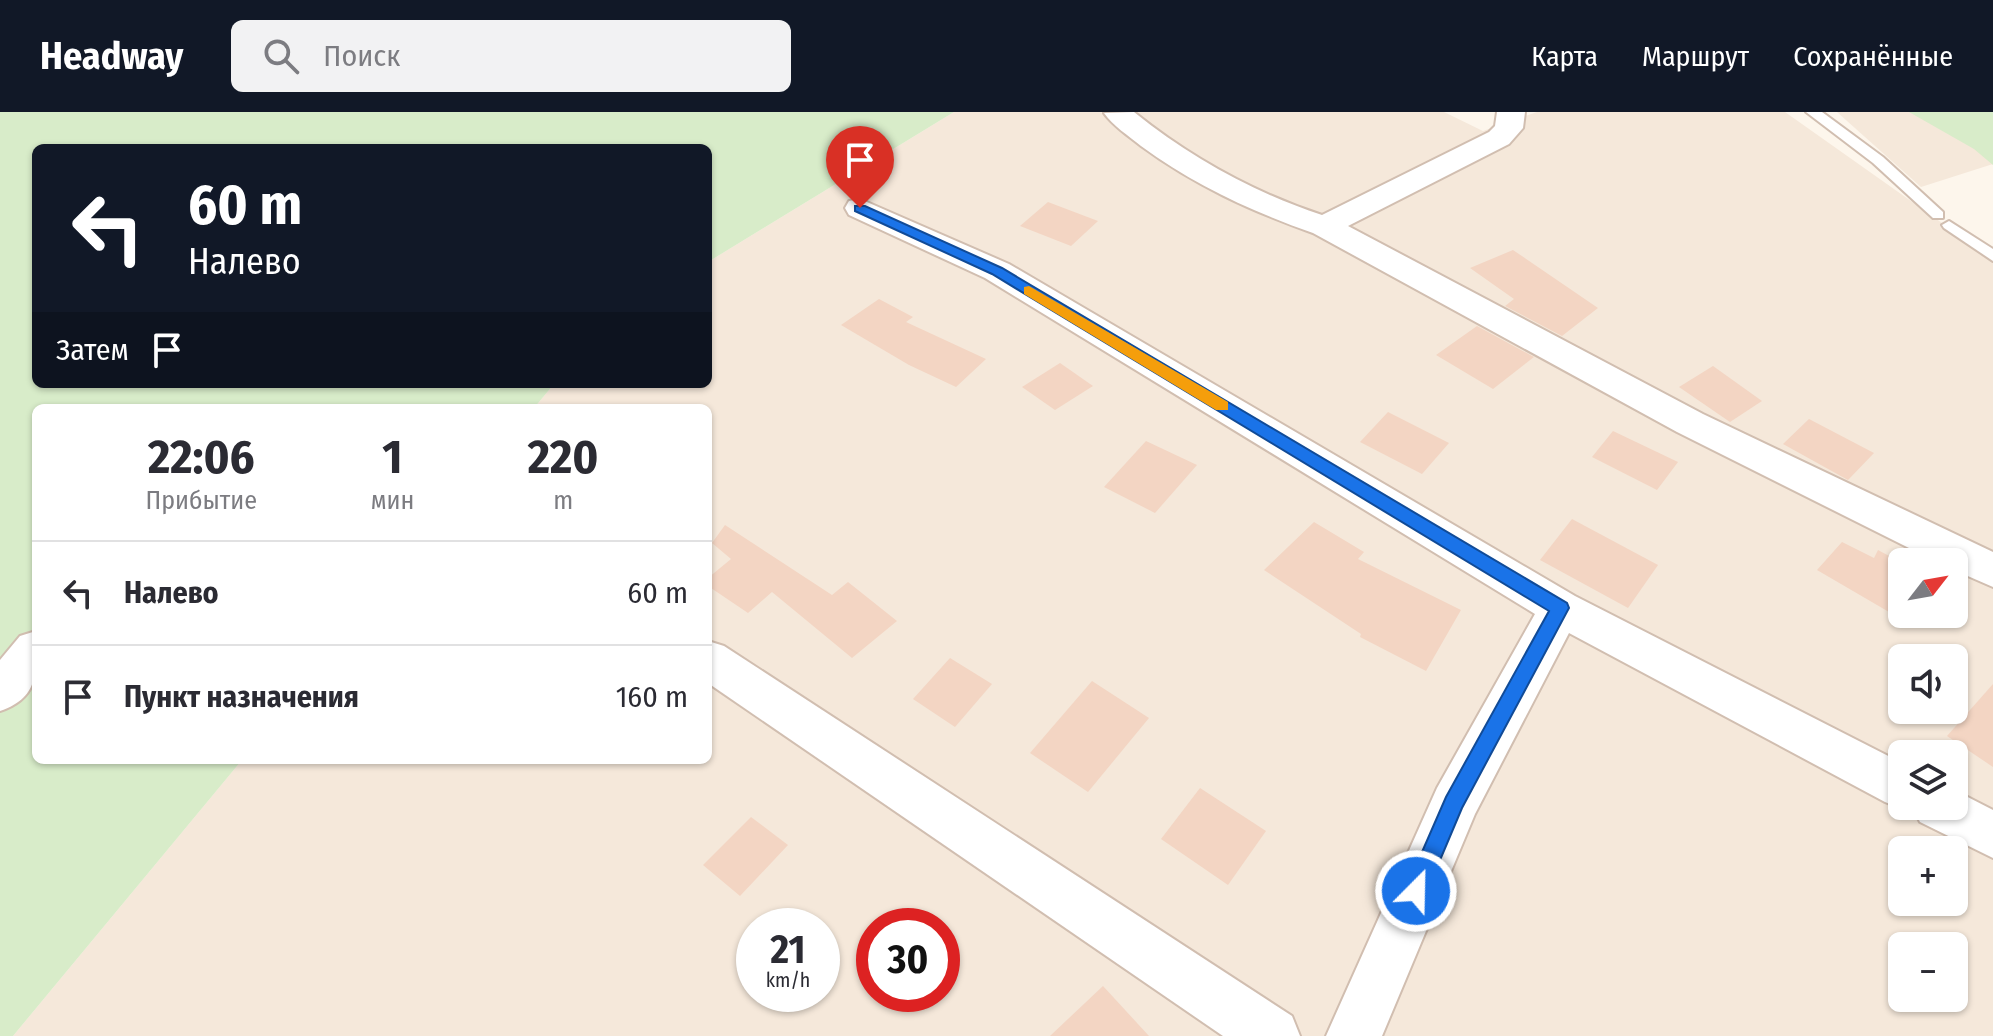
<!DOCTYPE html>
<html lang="ru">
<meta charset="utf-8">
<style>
:root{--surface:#fff;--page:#f2f2f3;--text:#2b2b33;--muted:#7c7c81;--line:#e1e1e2;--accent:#111827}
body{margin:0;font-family:"Fira Sans Condensed",sans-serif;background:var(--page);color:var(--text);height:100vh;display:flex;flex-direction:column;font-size:30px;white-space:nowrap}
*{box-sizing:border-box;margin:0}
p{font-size:26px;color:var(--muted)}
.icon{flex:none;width:44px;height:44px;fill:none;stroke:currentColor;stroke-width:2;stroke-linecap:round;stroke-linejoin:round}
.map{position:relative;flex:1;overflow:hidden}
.side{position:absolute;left:32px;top:292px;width:680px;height:360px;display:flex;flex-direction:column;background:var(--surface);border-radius:12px;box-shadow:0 2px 6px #0004}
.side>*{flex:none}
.hud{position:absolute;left:32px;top:32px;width:680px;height:244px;border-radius:12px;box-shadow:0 2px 6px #0004;background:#111827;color:#fff;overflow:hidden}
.needle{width:52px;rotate:59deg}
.buttons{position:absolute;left:1888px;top:436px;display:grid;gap:16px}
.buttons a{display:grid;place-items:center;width:80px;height:80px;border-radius:12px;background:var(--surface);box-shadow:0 2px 6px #0004;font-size:40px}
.speed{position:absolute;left:736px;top:796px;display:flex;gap:16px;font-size:40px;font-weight:700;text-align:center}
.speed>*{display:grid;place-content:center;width:104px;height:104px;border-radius:50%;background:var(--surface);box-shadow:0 2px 6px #0004;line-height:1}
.speed small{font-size:20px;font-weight:400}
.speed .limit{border:12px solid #d22;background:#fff;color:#111}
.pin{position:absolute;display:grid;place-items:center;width:68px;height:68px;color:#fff;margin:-82px -34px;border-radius:50% 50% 50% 0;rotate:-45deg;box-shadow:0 0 8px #0007}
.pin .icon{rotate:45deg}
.me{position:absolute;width:88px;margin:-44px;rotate:23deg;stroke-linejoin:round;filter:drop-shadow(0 0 6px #0008)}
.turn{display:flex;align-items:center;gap:28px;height:168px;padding:0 24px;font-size:36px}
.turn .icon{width:104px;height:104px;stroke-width:2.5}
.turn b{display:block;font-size:56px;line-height:68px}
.then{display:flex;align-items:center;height:76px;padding:0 24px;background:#0003;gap:16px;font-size:30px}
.eta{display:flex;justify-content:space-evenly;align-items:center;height:136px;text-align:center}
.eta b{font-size:48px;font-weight:700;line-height:56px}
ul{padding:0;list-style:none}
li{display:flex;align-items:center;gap:24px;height:104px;padding:0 24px;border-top:2px solid var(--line)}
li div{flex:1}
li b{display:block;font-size:30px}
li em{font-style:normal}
header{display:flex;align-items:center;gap:48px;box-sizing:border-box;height:112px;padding:0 40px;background:var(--accent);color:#fff}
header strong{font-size:38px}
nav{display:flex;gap:44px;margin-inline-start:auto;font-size:28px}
.search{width:560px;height:72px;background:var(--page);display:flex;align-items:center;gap:20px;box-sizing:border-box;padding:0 28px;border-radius:12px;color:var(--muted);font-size:30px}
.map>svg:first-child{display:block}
.residential{fill:#f5e8da;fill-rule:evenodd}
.green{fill:#d8ecc9}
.building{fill:#f3d5c3}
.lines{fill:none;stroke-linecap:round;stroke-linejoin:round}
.lane-casing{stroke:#d1beb0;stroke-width:4}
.street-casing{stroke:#d1beb0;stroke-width:4}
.lane{fill:#fff;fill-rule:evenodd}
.street{fill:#fff;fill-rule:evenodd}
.route{fill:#1a73e8;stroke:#114b97;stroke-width:2}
.slow{fill:#f59e0b}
</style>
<header>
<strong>Headway</strong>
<div class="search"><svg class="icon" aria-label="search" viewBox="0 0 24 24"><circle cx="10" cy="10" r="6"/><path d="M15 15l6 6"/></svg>Поиск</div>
<nav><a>Карта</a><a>Маршрут</a><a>Сохранённые</a></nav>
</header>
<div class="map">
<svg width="1993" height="924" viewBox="0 0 1993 924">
<rect width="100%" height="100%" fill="#fdf6ec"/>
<g class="residential">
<path d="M954,0H1444L1483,19L1537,0H1785L1993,147V924H13L242,648H708V296H534L554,272H708V150ZM1902,450H1954V502H1902ZM1902,546H1954V598H1902ZM1902,642H1954V694H1902ZM1902,738H1954V790H1902ZM754,814H822V882H754ZM874,814H942V882H874ZM1902,834H1954V886H1902Z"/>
<path d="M1837,0H1940L1993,52L1921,75Z"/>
</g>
<g class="green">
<path d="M0,0H954L708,150V36H36V272H554L534,296H36V648H242L13,924H0Z"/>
<path d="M1909,0H1993V53L1974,37Z"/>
</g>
<g class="building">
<path d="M1048,90L1098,109L1071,134L1020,114Z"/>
<path d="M1513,138L1598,196L1562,224L1505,194L1514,187L1470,156Z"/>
<path d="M879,187L913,205L906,210L986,247L956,275L909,253L841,213Z"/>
<path d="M1477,214L1534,245L1493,277L1436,243Z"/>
<path d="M1060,251L1093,274L1055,298L1022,275Z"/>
<path d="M1713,254L1762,289L1730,310L1679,275Z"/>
<path d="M1388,300L1449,331L1422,362L1360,330Z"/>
<path d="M1809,307L1874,341L1848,368L1783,332Z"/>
<path d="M1613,319L1678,350L1657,378L1592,345Z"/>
<path d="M1146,329L1197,353L1155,401L1104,375Z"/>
<path d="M1572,407L1658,453L1628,496L1540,448Z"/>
<path d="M1314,410L1364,440L1358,447L1461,498L1426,559L1360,525L1361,522L1264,458Z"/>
<path d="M725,413L832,483L848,470L897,509L852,546L772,480L748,501L708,474V466L731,447L712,431Z"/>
<path d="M1842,430L1874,446L1878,438L1902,451V484L1889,500L1817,458Z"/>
<path d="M950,546L992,572L955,615L913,587Z"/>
<path d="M1092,569L1149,606L1088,680L1030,641Z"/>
<path d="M1993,572V655L1947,624Z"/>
<path d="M1200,676L1266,719L1228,773L1161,727Z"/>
<path d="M751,705L788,733L740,784L703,753Z"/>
<path d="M1103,874L1149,924H1050Z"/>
</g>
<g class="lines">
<g class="lane-casing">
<g id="lane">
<path d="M1806,0H1822L1883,45L1943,100V106H1933L1873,51Z"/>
<path d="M1949,109L1993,137V149L1944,116L1942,113Z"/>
</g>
</g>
<g class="street-casing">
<g id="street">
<path d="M1134,0C1191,46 1253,80 1322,103L1489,20L1495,14L1497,0H1525L1523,16L1509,32L1348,114L1703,302L1993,440V475L1954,458V450H1937L1677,320L1313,121C1251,99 1194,73 1141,34C1129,24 1113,14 1104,1Z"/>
<path d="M860,87L1009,152L1575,484L1902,651V694H1909L1902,697L1885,690L1569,521L1475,702L1382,924H1326L1437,676L1535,502L985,166L849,103L845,96L849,89Z"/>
<path d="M36,519C36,556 42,585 0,599V548L20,524Z"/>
<path d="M708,529L724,534L1292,904L1300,924H1223L708,571Z"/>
<path d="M1954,678L1993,698V746L1920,710L1912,694H1954Z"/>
</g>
</g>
<use href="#lane" class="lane"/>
<use href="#street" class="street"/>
</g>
<path class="route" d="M855,94H865L1002,156L1567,491L1569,496L1462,696L1424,786L1416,790L1408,786L1405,779L1446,685L1549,499L992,162L855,99Z"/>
<path class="slow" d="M1029,174L1228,290V298H1216L1024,182V175Z"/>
</svg>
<div class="buttons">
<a><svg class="needle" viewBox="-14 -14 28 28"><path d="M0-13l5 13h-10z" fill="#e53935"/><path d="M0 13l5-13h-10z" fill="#7c7c81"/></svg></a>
<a><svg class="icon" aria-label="sound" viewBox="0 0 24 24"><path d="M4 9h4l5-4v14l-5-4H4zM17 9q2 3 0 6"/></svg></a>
<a><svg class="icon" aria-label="layers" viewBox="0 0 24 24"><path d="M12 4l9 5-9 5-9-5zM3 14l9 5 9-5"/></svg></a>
<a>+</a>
<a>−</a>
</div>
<div class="speed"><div>21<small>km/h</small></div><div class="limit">30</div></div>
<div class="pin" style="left:860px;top:96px;background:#d93025"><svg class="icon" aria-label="arrive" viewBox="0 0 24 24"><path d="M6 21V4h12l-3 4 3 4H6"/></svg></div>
<svg class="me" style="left:1416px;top:779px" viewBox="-20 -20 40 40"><circle r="17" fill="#1a73e8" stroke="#fff" stroke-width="3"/><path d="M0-11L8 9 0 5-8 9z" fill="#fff"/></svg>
<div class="hud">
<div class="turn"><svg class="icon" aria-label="left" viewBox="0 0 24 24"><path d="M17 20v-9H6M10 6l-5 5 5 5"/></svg><div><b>60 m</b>Налево</div></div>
<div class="then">Затем<svg class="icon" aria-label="arrive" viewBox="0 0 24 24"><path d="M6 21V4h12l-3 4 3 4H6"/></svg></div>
</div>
<section class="side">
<div class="eta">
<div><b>22:06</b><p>Прибытие</p></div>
<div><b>1</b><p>мин</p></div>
<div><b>220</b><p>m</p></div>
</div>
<ul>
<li><svg class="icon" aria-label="left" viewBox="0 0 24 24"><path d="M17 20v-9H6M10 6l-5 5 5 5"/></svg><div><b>Налево</b></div><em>60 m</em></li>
<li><svg class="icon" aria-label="arrive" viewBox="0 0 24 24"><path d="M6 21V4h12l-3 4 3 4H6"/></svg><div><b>Пункт назначения</b></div><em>160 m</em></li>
</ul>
</section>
</div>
